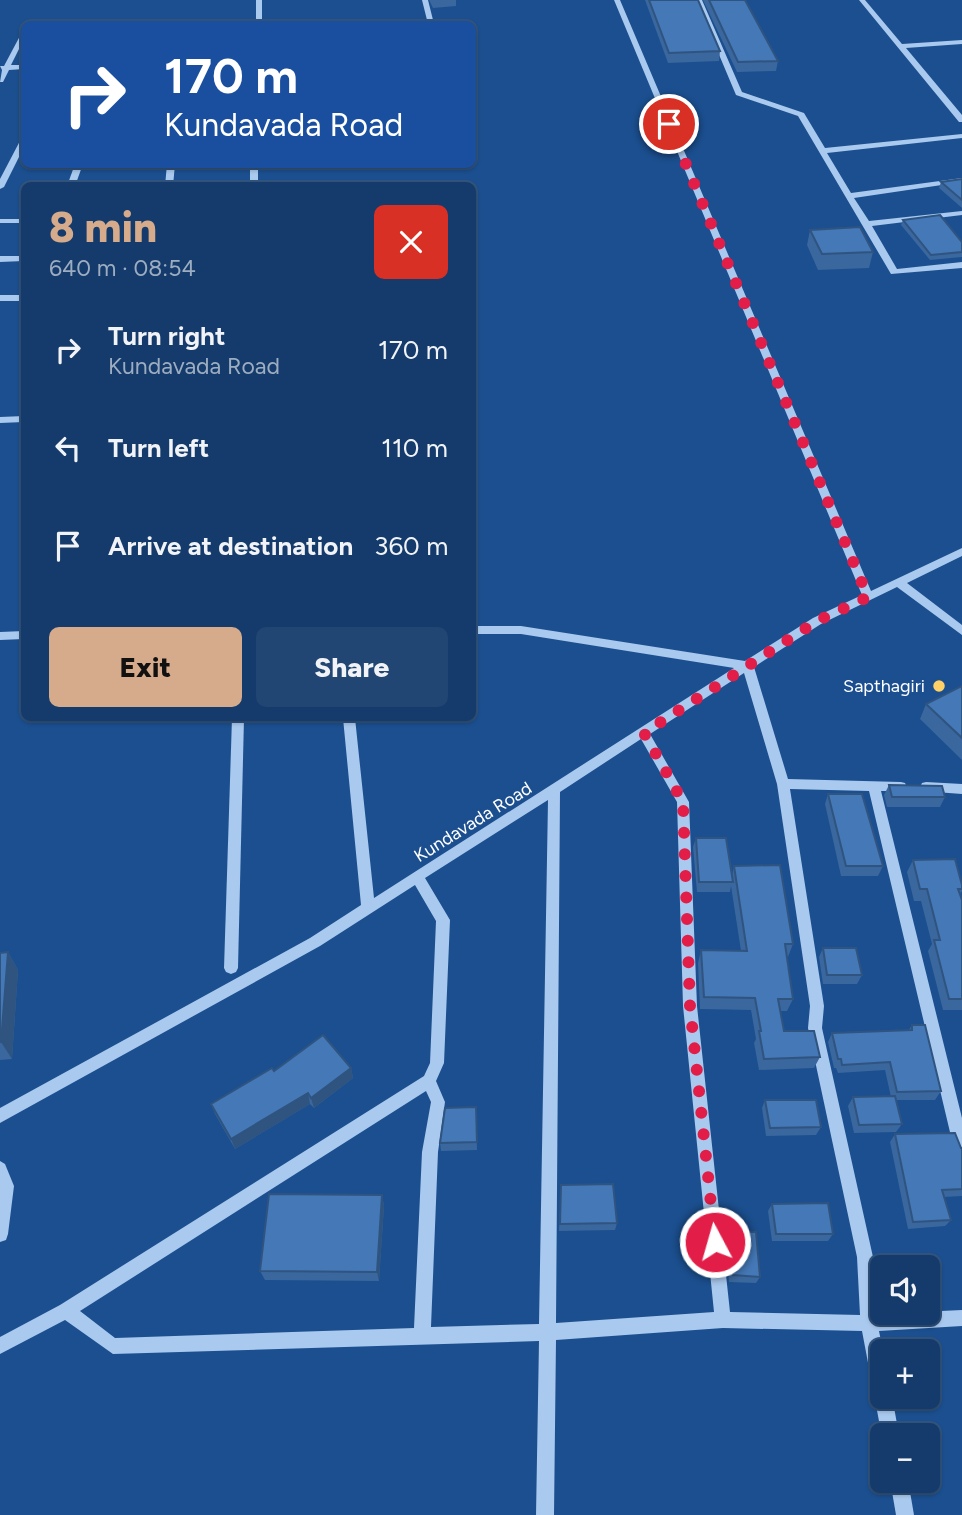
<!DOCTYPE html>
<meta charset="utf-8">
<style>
:root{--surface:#143b6b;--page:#214673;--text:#f1f3f6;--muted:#9dadc1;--line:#33557e;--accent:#d6ab8b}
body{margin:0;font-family:Figtree,sans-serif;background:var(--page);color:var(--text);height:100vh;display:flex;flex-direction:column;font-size:26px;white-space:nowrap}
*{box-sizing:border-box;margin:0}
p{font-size:23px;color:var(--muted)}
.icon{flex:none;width:38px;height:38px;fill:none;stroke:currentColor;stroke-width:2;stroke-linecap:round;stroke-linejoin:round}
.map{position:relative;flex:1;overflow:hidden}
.sheet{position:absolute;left:21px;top:182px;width:455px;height:539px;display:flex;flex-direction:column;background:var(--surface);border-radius:10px;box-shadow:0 2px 5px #0004,0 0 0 2px var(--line)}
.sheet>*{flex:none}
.guide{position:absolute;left:21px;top:21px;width:455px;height:147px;border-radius:10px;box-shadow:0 2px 5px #0004,0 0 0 2px var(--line);background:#1a4fa0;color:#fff;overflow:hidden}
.controls{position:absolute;left:870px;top:1255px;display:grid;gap:14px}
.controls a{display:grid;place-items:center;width:70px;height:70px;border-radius:10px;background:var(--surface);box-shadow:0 2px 5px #0004,0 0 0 2px var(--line);font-size:35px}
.pin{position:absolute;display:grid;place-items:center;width:60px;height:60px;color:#fff;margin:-30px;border:4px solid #fff;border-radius:50%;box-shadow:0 2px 7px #0007}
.me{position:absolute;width:77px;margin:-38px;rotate:354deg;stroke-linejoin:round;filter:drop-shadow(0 0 5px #0008)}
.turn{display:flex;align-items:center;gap:24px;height:147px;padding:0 28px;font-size:32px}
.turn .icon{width:91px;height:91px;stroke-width:2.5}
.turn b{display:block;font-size:49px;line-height:60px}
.round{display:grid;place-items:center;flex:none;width:74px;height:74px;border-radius:10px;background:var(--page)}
.overview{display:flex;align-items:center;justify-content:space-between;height:119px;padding:0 28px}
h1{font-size:42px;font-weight:800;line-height:52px;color:var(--accent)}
.button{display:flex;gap:14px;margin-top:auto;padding:14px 28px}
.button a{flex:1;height:80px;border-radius:10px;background:var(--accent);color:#111;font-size:28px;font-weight:800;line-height:80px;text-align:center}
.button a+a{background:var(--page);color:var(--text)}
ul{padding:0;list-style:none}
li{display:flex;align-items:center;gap:21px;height:98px;padding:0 28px}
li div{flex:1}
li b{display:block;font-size:26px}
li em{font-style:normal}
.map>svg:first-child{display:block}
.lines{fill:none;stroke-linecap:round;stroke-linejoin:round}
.minor{fill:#a9c9ee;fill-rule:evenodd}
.wall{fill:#3a679d}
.shaded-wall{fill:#305480}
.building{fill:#4478b7;stroke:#305480;stroke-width:2}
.route{stroke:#e11d48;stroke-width:12;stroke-dasharray:0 21.6}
.poi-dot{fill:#ffd166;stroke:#1b4f8f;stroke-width:2.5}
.labels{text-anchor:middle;stroke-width:5;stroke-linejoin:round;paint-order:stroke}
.poi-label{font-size:18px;fill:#fff;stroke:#1b4f8f;text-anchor:end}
.street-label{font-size:18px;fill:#fff;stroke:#1b4f8f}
</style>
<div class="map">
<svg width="962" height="1515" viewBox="0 0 962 1515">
<rect width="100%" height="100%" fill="#1b4f8f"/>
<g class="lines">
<g class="minor">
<rect x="256" y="0" width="6" height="24"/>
<path d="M422,0H428L434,24H428Z"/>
<path d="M614,0H620L871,591L962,548V556L907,583L962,625V635L897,587L821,624L754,667L788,779L901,782L905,783L907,787L905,791H881L962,1118V1156L957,1154L954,1149L869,791L790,789L824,1006L822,1028L873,1257L877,1314L962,1310V1326L879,1331L883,1351L882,1396H892L899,1435H882V1437L862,1331L723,1328L556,1340L554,1515H536L539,1341L113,1354L65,1320L0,1354V1337L60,1305L424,1076L430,1063L436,921L415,885L320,946L0,1123V1108L310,938L361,905L343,718H355L374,898L734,668L521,634H472V626H521L745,661L813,618L862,595ZM744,673L777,784L810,1006L808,1028L857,1257L860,1315L730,1312L697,1006L689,802L650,734ZM641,739L677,802L683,1006L714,1312L556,1323L560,792ZM548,800L539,1324L431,1327L438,1152L445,1102L436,1081L444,1063L450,920L425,878ZM426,1091L431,1102L422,1152L414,1328L115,1338L80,1311Z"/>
<path d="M696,0H702L742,92L804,113L825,148L962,134V138L827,153L851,193L962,178V182L854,198L869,221L962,211V215L872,226L897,269L962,262V268L891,274L798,116L736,95Z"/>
<path d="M859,0H865L902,44L962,40V44L906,48L962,115V122H959Z"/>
<path d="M24,33V39L11,65H24V69L9,70L3,82H0L2,70L0,66H4L21,34Z"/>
<path d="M21,139H24V147L4,187L0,189V179Z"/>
<path d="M75,164H83L75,186H67Z"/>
<path d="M167,164H175L173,186H165Z"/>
<rect x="250" y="164" width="8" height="22"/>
<rect x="0" y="219" width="24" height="4"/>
<path d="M0,256H24V261L0,262Z"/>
<rect x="0" y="295" width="24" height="6"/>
<path d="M24,416V422L0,423V417Z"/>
<path d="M24,631V639L0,640V632Z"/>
<path d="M232,718H244L238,968L236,972L231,974L226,972L224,968Z"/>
<path d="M926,782L962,784V794L922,791L920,787L922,783Z"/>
<path d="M0,1161L5,1164L14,1186L8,1234L6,1240L0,1242Z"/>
<path d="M890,1480H908L914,1515H896Z"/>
</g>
</g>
<g class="wall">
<path d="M429,0H456V6L433,8Z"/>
<path d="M645,0H698L720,51L719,61L668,63Z"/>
<path d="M703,0H745L778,61L776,71L737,72Z"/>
<path d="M962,179V208L939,188L941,182Z"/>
<path d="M903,220L962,242V257L930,260L901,225Z"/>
<path d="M810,230L873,252L869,268L818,270L807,245Z"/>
<path d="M962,686V760L920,719L926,704Z"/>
<path d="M889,785L945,797L940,807H887L884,795Z"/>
<path d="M828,794L883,866L878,876H841L825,804Z"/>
<path d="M696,838L732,875L734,866L793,944L788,957H787L793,999L787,1011H780L784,1031L820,1057L814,1068L759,1070L754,1043L756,1039L751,1010L700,1009L698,963L701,950L741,951L731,886L730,892H697L693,847Z"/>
<path d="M913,860L962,885V891L960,894L962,900V1010H943L928,951L932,944L921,901H914L907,872Z"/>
<path d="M823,948L862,975L857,984H823L819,957Z"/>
<path d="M8,952L18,970L12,1059L0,1060V953Z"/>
<path d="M912,1025L941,1091L935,1100H896L902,1124L896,1132L854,1133L848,1106L853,1097H891L885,1070L838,1073L836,1068H834L828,1042L832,1033L909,1030Z"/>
<path d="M351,1068L353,1078L314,1108L310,1104L235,1149L215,1114L211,1104L274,1071Z"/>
<path d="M765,1100L821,1127L816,1135L766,1136L762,1108Z"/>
<path d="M476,1107L477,1150L441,1151L440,1143Z"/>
<path d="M895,1134L962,1148V1196L944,1197L951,1220L945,1226L908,1229L890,1142Z"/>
<path d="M561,1185L617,1223L615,1230L559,1231Z"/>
<path d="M382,1195L384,1206L379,1281L265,1280L260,1271Z"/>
<path d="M772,1204L833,1234L828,1241H772L768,1211Z"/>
<path d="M728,1231L760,1277L756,1283L729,1282L725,1238Z"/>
</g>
<g class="shaded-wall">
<path d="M8,952L18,970L12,1059L1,1042Z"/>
<path d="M351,1068L353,1078L314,1108L311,1098Z"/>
<path d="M308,1093L310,1104L235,1149L231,1139Z"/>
<path d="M382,1195L384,1206L379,1281L377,1272Z"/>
</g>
<g class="building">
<path d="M649,0H698L720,51L669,53Z"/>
<path d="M709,0H745L778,61L738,62Z"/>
<path d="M962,179V200L941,182Z"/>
<path d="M940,215L962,242V252L931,255L903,220Z"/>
<path d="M860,227L873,252L822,254L810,230Z"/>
<path d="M962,686V738L926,704Z"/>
<path d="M889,785L942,786L945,797H892Z"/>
<path d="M828,794H862L883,866H846Z"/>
<path d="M696,838H726L733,882H699Z"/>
<path d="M955,859L962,885V889H958L962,900V999H949L934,940H940L927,889H920L913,860Z"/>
<path d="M780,865L793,944H785L793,999H778L784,1031H814L820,1057L764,1059L759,1031H761L755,998L704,997L701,950L747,951L734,866Z"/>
<path d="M823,948H856L862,975H827Z"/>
<path d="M8,952L1,1042H0V953Z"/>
<path d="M912,1025H925L941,1091L897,1092L890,1062L842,1065L841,1059H838L832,1033L912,1030Z"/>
<path d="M323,1035L351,1068L311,1098L308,1093L231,1139L211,1104L272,1068L274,1071Z"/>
<path d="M895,1096L902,1124L859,1125L853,1097Z"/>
<path d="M765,1100H816L821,1127L770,1128Z"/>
<path d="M476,1107L477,1142L440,1143L445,1108Z"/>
<path d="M955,1133L961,1148H962V1189L942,1190L951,1220L913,1222L895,1134Z"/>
<path d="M613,1184L617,1223L560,1224L561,1185Z"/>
<path d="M269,1194L382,1195L377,1272L260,1271Z"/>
<path d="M828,1203L833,1234H776L772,1204Z"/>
<path d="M728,1231L756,1232L760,1277L733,1275Z"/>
</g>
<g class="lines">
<path class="route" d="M669,124L868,597L817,621L644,733L683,802L690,1006L715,1242"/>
</g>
<circle class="poi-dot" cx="939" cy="686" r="7"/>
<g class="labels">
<g class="poi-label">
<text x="925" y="692">Sapthagiri</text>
</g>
<g class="street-label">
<text transform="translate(473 822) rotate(-32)" y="6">Kundavada Road</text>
</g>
</g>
</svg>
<div class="controls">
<a><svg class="icon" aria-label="sound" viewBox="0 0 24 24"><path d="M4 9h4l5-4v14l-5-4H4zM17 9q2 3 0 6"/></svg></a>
<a>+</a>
<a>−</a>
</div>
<div class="pin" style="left:669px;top:124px;background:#d93025"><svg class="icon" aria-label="arrive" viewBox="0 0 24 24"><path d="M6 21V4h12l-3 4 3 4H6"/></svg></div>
<svg class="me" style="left:715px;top:1242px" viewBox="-20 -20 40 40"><circle r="17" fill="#e11d48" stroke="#fff" stroke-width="3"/><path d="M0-11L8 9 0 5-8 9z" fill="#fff"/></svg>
<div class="guide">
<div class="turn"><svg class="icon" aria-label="right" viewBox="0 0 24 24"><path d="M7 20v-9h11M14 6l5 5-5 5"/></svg><div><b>170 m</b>Kundavada Road</div></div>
</div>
<section class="sheet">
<div class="overview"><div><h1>8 min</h1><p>640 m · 08:54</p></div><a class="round" style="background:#d93025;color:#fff"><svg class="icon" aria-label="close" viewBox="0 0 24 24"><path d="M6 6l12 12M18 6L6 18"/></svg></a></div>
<ul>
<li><svg class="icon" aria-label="right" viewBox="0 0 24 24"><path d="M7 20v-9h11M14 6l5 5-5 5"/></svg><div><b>Turn right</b><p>Kundavada Road</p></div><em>170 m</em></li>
<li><svg class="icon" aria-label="left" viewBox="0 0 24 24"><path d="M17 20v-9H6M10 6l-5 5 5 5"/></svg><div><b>Turn left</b></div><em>110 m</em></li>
<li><svg class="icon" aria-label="arrive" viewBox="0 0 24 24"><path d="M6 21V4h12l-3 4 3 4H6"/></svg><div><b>Arrive at destination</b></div><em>360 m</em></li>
</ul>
<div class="button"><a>Exit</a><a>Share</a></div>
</section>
</div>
